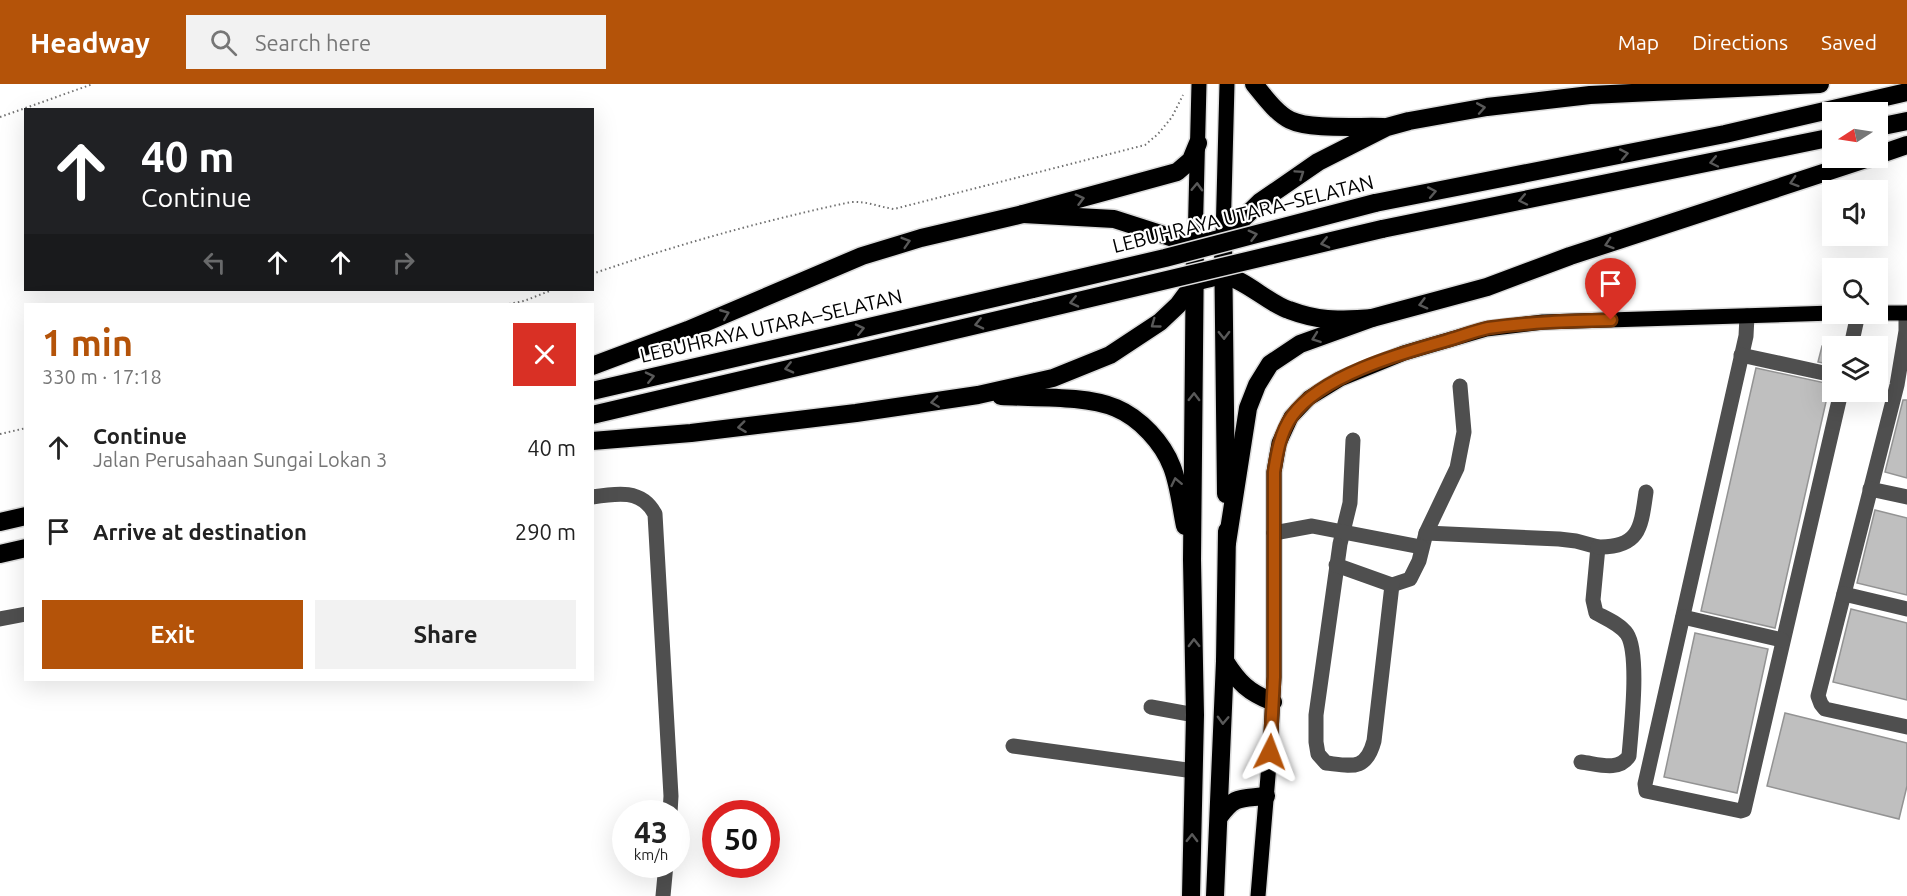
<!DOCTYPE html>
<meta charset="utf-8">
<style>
:root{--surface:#fff;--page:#f2f2f2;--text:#222;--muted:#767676;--accent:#b45309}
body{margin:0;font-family:Ubuntu,sans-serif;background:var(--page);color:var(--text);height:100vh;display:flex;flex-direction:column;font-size:22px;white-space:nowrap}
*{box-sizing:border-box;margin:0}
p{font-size:20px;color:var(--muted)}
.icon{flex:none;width:33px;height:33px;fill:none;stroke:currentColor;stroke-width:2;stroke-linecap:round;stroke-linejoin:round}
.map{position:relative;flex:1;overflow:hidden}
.details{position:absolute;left:24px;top:219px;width:570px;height:378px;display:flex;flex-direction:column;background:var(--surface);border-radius:0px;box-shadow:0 6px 24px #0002}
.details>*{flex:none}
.banner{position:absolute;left:24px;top:24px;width:570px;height:183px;border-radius:0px;box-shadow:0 6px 24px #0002;background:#202124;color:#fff;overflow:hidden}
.needle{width:39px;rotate:258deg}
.buttons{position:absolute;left:1822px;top:18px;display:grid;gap:12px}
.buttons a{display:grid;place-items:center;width:66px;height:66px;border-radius:0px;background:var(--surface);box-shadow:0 6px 24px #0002;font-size:30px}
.speed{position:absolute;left:612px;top:716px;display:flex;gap:12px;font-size:30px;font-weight:700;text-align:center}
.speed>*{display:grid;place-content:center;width:78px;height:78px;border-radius:50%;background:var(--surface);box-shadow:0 6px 24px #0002;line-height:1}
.speed small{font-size:15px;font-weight:400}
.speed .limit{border:9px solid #d22;background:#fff;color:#111}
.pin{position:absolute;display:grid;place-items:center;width:51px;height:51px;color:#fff;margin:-62px -26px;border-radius:50% 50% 50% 0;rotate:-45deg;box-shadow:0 0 6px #0007}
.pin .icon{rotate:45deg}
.me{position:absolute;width:66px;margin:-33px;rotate:3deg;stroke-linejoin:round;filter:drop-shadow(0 0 4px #0008)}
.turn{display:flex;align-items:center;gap:21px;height:126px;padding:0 18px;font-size:27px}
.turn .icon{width:78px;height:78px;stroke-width:2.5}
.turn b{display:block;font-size:42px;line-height:51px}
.lanes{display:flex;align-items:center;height:57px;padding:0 18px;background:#0003;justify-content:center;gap:30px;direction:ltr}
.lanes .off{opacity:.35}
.round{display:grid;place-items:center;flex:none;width:63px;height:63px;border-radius:0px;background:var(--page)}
.summary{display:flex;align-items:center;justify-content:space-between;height:102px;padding:0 18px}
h1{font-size:36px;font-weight:700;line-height:45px;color:var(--accent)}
.cta{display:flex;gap:12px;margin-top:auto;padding:12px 18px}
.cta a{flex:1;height:69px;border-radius:0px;background:var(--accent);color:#fff;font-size:24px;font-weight:700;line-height:69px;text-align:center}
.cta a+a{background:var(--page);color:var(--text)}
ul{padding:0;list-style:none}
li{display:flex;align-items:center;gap:18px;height:84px;padding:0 18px}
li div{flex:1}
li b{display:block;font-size:22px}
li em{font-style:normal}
header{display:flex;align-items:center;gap:36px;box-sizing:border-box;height:84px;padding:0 30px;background:var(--accent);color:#fff}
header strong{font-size:28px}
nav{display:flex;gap:33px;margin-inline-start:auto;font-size:21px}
.search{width:420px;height:54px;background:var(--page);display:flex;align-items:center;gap:15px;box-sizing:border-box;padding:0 21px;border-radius:0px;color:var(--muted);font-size:22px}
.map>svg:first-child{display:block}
.building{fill:#bfbfbf;stroke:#939393;stroke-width:1.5}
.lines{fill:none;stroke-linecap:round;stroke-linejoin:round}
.major-casing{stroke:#dbdbdb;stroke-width:18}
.highway-casing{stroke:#dbdbdb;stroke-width:21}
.path{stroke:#717171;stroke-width:2;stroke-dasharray:1.5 3;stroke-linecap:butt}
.minor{stroke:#4f4f4f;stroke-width:15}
.major{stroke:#000;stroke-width:15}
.highway{stroke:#000;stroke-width:18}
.highway-bridge-casing{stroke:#dbdbdb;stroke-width:21;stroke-linecap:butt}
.highway-bridge{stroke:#000;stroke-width:18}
.oneway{stroke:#595959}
.route-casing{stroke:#753606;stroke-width:15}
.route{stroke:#b45309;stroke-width:10}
.labels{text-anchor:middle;stroke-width:4.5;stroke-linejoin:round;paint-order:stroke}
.street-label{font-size:20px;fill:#000;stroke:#fff}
</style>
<header>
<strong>Headway</strong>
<div class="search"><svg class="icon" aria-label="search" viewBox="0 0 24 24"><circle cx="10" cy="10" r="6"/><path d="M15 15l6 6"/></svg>Search here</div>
<nav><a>Map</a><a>Directions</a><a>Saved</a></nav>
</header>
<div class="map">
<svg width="1907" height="812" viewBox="0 0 1907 812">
<rect width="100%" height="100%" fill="#fff"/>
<g class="building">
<path d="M1822,262L1833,264V281L1818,278Z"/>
<path d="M1756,284L1830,300L1775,544L1701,527Z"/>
<path d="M1903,316H1907V394L1885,388Z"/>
<path d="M1875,426L1907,434V511L1857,499Z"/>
<path d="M1851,525L1907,539V616L1833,598Z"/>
<path d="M1695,549L1768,565L1737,709L1664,693Z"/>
<path d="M1785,629L1907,659V702L1899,735L1767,702Z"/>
</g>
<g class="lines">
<g class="major-casing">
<g id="major">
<path d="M1223,154L1227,0"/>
<path d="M1195,161L1199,0"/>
<path d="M1878,229H1907"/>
<path d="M1258,812L1270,668L1274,593V388L1279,359L1291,333L1309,314L1340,295L1404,269L1486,245L1543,238L1833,229"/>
</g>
</g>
<g class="highway-casing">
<g id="highway">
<path d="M1254,0C1264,12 1276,29 1290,36C1310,46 1360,42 1383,43"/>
<path d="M1878,43L1907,37"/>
<path d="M1878,71L1907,61"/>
<path d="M1375,119L1725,50L1907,8"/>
<path d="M1023,130L1114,135L1195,161L1223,154L1260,118L1318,78L1387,43L1409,37L1487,23L1590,11L1820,0"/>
<path d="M1382,145L1833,53"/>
<path d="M1223,154L1226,410"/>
<path d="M592,282L688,246L862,172L921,154L1023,130L1177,88L1191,76L1198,59"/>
<path d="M592,307L1033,205"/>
<path d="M1001,312C1034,314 1086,311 1116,324C1140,334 1163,359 1172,383C1179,401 1181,423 1185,442"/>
<path d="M592,331L1036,227"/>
<path d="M592,357L691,349L856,329L978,311L1053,294L1110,271L1160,238L1178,221L1195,198C1204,196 1214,192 1223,192C1241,192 1269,220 1289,226C1321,238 1338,236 1372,234"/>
<path d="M0,438L26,432"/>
<path d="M1227,459L1248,324L1257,301L1270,280L1300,260L1372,234L1487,203L1570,172L1869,74"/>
<path d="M0,470L26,464"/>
<path d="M1225,577C1239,599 1248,608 1273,618"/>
<path d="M1219,733C1235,711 1240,715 1266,712"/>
<path d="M1191,812L1195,631L1192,476L1195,161"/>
<path d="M1215,812L1225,577L1227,447"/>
</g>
</g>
<g class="path">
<path d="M0,33L93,0"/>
<path d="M592,190C679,160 762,137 851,118C867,117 879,123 894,125L1145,61L1158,50L1172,33L1183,11"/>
<path d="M509,220L524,217L552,206"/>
<path d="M0,350L26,344"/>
</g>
<g class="minor">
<path d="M1906,229V247L1897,301L1818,612L1821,620L1825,625L1907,643"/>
<path d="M1747,232L1746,252L1645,700L1646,707L1741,727L1744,726L1841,308"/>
<path d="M1851,262L1858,230"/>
<path d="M1741,271L1833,291"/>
<path d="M1353,356L1350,419L1340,460L1316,631V658L1318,670L1326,679C1352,682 1366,687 1374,657L1392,501L1410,495L1419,477L1426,449L1457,384L1464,348L1460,302"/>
<path d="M1870,405L1907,413"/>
<path d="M592,413C617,409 642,405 655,430L671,712L670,729"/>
<path d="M1274,449L1312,442L1421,463"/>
<path d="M1426,449L1559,455L1576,457L1598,463L1593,516L1596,529C1607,535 1620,540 1627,550C1640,570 1631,646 1629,672C1619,688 1598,680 1581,678"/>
<path d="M1598,463C1640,464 1641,443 1646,408"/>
<path d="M1336,481L1392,501"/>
<path d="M1844,510L1907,525"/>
<path d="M1683,533L1782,556"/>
<path d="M0,535L26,530"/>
<path d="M1151,623L1195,631"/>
<path d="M1013,662L1194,687"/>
<path d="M663,812L666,780"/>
</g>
<use href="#major" class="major"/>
<use href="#highway" class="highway"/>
<g class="highway-bridge-casing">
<g id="highway-bridge">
<path d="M1033,205L1165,174L1375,119"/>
<path d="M1036,227L1382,145"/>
</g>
</g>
<use href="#highway-bridge" class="highway-bridge"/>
</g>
<defs><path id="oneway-chevron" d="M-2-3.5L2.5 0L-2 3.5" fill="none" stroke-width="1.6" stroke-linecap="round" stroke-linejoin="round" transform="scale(1.5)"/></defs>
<g class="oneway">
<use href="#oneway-chevron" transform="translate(1481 24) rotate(-10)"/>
<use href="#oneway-chevron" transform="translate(1624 70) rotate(-11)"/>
<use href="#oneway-chevron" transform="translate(1714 78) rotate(168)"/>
<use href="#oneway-chevron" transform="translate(1300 90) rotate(-34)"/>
<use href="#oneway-chevron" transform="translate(1794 98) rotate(162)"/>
<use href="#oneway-chevron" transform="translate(1197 103) rotate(-88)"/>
<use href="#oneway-chevron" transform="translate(1432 108) rotate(-11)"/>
<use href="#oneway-chevron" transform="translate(1080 115) rotate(-15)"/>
<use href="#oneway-chevron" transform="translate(1523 116) rotate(168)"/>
<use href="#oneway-chevron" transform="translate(1253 151) rotate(-15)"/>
<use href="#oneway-chevron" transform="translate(906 158) rotate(-17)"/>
<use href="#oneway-chevron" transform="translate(1325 159) rotate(167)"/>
<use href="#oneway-chevron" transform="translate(1609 160) rotate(162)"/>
<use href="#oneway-chevron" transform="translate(1074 218) rotate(167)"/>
<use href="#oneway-chevron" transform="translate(1423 220) rotate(165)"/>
<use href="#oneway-chevron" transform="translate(725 230) rotate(-22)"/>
<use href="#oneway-chevron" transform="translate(979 240) rotate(167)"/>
<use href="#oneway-chevron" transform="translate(1155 240) rotate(144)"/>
<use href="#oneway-chevron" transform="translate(860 245) rotate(-13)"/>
<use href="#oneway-chevron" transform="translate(1224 251) rotate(89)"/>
<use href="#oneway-chevron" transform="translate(1316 254) rotate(160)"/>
<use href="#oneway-chevron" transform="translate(789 284) rotate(167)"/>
<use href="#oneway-chevron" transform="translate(650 293) rotate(-13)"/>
<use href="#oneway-chevron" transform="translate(1194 313) rotate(-89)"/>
<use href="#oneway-chevron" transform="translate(935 318) rotate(172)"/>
<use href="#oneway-chevron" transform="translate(742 343) rotate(173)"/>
<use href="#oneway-chevron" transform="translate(1176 398) rotate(-102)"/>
<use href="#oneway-chevron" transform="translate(1194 559) rotate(-91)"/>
<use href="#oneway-chevron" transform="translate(1223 636) rotate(92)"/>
<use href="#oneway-chevron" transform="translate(1192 754) rotate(-89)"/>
</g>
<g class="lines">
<g class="route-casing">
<path id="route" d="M1270,668L1274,593V388C1277,369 1280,349 1292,332C1321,292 1398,270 1445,257C1459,253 1474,247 1488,244C1529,238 1570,237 1611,236"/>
</g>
<use href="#route" class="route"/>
</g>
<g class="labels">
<g class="street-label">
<text transform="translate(1243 130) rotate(-14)" y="7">LEBUHRAYA UTARA–SELATAN</text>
<text transform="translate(771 242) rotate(-13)" y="7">LEBUHRAYA UTARA–SELATAN</text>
</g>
</g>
</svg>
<div class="buttons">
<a><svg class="needle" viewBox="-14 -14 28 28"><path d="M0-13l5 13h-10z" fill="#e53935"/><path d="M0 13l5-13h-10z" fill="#767676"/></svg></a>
<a><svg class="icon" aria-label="sound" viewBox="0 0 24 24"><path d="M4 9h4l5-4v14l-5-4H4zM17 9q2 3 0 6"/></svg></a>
<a><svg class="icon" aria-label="search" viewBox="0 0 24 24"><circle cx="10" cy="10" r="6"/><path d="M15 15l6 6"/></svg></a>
<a><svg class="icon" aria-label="layers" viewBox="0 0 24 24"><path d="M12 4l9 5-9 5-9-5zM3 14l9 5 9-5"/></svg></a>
</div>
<div class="speed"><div>43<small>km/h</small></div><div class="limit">50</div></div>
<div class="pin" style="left:1611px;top:236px;background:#d93025"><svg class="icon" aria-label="arrive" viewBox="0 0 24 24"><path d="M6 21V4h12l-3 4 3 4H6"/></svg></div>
<svg class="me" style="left:1270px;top:668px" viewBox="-20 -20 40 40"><path d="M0-17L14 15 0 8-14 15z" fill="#b45309" stroke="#fff" stroke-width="4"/></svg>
<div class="banner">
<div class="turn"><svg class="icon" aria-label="ahead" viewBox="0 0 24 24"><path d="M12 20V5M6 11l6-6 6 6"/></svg><div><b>40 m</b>Continue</div></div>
<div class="lanes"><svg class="icon off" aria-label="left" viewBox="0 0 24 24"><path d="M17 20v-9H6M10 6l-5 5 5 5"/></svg><svg class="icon" aria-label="ahead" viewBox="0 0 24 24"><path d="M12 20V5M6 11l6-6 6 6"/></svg><svg class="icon" aria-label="ahead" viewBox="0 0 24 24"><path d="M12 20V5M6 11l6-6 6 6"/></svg><svg class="icon off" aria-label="right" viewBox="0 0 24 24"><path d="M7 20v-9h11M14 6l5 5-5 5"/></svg></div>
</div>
<section class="details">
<div class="summary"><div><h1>1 min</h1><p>330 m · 17:18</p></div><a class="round" style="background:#d93025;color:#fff"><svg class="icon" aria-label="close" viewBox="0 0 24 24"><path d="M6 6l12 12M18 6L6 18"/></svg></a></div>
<ul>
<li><svg class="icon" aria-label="ahead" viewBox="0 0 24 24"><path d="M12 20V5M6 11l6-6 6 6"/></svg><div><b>Continue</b><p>Jalan Perusahaan Sungai Lokan 3</p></div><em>40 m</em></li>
<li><svg class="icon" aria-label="arrive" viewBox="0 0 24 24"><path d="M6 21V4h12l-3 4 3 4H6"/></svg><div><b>Arrive at destination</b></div><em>290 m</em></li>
</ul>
<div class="cta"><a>Exit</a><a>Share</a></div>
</section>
</div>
